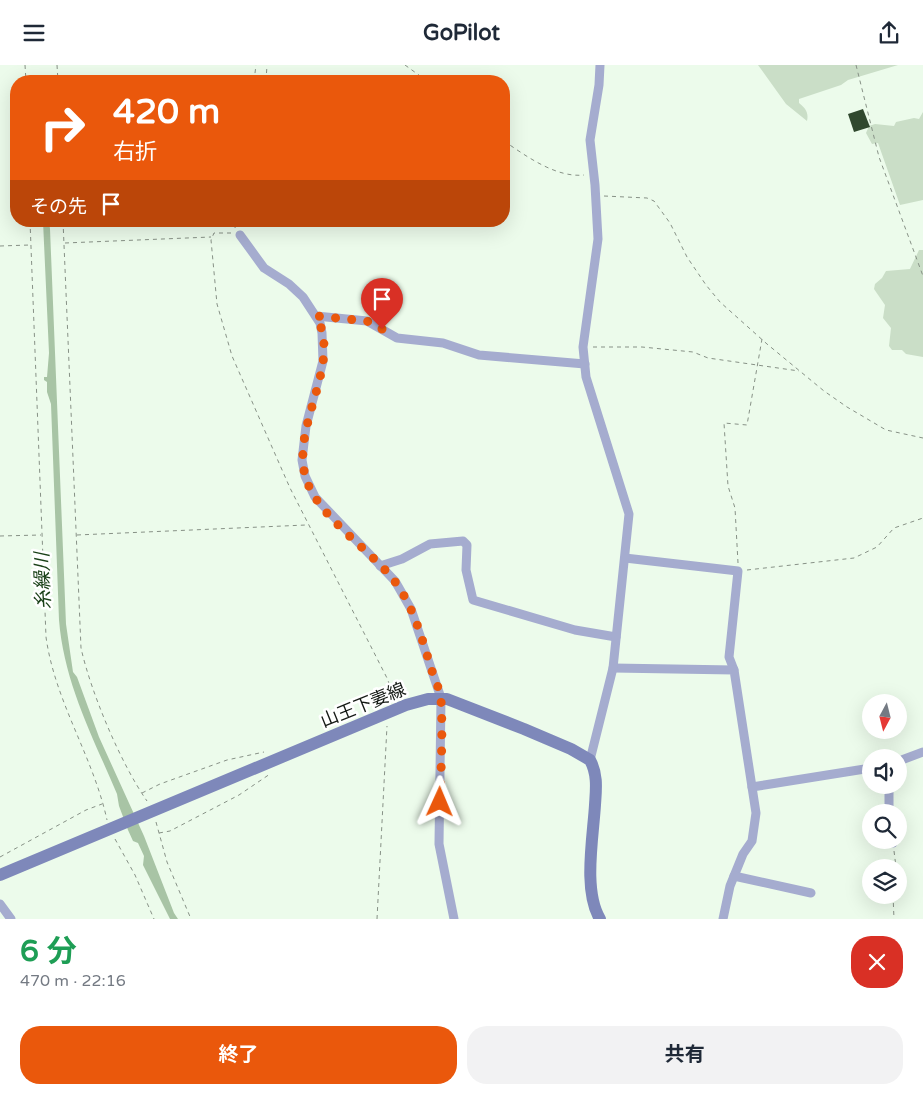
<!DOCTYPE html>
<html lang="ja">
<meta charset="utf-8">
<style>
:root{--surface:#fff;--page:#f2f2f3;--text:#1f2937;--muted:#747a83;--accent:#ea580c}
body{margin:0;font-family:"Varela Round","Noto Sans JP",sans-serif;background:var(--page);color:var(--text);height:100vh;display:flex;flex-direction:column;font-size:19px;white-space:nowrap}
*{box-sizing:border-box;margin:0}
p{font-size:16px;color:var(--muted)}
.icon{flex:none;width:28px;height:28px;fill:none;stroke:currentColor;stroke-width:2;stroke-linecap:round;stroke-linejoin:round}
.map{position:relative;height:854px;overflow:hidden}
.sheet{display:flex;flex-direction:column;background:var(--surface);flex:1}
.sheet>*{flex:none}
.top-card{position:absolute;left:10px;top:10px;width:500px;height:152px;border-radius:20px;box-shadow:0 5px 20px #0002;background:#ea580c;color:#fff;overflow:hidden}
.needle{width:32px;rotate:187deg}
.buttons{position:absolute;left:862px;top:629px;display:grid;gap:10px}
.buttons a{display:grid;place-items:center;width:45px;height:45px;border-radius:50%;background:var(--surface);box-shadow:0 5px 20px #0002;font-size:25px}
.pin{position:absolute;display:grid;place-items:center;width:42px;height:42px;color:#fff;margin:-51px -21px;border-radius:50% 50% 50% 0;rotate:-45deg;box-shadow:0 0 5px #0007}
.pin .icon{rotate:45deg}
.me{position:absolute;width:55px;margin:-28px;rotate:1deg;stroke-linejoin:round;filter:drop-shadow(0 0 4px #0008)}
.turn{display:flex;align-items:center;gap:18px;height:105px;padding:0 20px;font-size:22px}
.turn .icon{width:65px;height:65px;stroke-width:2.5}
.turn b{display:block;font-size:35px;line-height:42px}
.then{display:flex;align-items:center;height:48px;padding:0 20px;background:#0003;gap:10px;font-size:19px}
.round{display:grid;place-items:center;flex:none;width:52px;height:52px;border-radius:20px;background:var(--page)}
.overview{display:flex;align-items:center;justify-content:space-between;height:85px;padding:0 20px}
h1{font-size:30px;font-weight:700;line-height:38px;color:#1e9e55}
.primary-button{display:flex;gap:10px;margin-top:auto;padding:10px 20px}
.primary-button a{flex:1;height:58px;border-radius:20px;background:var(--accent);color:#fff;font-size:20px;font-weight:700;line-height:58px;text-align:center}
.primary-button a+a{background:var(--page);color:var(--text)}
header{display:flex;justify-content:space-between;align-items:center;height:65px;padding:0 20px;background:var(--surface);font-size:22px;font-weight:700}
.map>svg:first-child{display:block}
.green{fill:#cadec7}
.water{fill:#a8c4a5}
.building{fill:#30482e}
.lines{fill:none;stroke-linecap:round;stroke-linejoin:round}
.path{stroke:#879186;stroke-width:1;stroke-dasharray:4 4;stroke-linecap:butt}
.minor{stroke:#a5accf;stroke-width:9}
.secondary{stroke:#7e88ba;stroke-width:12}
.route{stroke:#ea580c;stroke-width:9;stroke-dasharray:0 16.2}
.labels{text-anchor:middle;stroke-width:5;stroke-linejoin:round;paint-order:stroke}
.street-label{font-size:18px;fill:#141914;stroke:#fff}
.water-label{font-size:19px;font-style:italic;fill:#1a4118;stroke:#fff}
</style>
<header><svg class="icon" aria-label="menu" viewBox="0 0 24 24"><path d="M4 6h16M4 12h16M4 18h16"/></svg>GoPilot<svg class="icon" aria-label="share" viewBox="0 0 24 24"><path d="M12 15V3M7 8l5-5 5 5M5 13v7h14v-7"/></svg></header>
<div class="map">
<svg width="923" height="854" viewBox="0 0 923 854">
<rect width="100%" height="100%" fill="#ecfbeb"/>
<g class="green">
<path d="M758,0H898L848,15L841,20L799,34V38C805,43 809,47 807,56L786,39Z"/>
<path d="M923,47V135L900,140L878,78L872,79L866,68L869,61L875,59L894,61L896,57L914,53L919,54Z"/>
<path d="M919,185H923V292L906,289L902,285H892L889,281L891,263L883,253L885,240L874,224L875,219L882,213L886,206L910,204Z"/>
</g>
<path class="water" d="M43,156H49L50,164L66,559L73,607L77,612L99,672L144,771L174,848L178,854H170L143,800L144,791L138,778L133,776L128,765L119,741L117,729C93,672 64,618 59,555L51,339L47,327V317L44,315V312H47L49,288Z"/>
<path class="building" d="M863,44L870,62L854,67L848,49Z"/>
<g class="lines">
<g class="path">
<path d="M25,0L26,16"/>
<path d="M57,0L58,16"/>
<path d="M405,0L427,16"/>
<path d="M856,0L879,92L923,211"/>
<path d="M254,16L256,0"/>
<path d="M266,16L267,0"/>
<path d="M504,76C526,91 556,113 584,110"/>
<path d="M604,131L647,133L654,136L670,158L687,192L706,220L720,237L767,279L824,326L847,342L886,365L923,373"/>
<path d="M30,156L46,572C55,637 93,691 107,755"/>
<path d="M63,156L81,583C91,628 121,699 147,736"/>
<path d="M245,162L246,156"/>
<path d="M235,163L236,156"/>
<path d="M231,168H214L211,175L217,239L232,291L290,423L388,615L393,635"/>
<path d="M65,178L211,172"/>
<path d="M0,181L30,180"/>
<path d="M593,282H642L693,287L708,293L799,306"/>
<path d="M77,470L306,460"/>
<path d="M0,471L41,470"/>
<path d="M738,498L735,443L728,421L724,358L747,360L762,274"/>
<path d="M747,505L854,493L877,482L894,463L923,453"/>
<path d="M142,728L160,719L227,695L264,687"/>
<path d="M156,757L167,797L191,854"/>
<path d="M159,768L170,766L239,730L270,709"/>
<path d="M115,774L135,810L154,854"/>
<path d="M894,786L896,802"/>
<path d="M0,792L86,745L102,739"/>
<path d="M893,830L894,854"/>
<path d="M377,854L387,661"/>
</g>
<g class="minor">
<path d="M240,170L264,203L289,219L303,232L320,258L322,268L323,296L306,361L302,395L305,411L315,432L395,516L411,544L441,633L439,779L454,854"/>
<path d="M316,251L367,256L397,273L443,278L479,290L585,299"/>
<path d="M625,493L738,506L729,592L734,605"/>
<path d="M380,501L402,494L430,479L463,476L467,480L466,505L473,535L575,565L616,572"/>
<path d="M613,603L734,605L756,748L752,776L743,789L730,821L723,854"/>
<path d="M590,695L613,603L629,449L586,312L583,282L598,174L595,120L590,75L599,20L600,0"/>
<path d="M899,696L923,687"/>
<path d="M889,720V748"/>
<path d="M752,722L871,703"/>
<path d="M893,775V778"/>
<path d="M734,811L811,828"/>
<path d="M0,839L11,854"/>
</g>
<path class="secondary" d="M0,810L406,640L428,634H447L524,664L571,684L590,695C598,710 596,724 595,740C593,773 583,826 600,854"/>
</g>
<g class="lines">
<path class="route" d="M382,264L367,256L316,251C343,298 292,358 305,410C314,447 362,479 387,507C412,534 421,571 432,606C435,615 440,625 441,635C443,668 441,703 440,737"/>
</g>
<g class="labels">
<g class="street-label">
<text transform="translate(363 640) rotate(-22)" y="6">山王下妻線</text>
</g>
<g class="water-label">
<text transform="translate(42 516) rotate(-92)" y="7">糸繰川</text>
</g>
</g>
</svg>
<div class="buttons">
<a><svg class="needle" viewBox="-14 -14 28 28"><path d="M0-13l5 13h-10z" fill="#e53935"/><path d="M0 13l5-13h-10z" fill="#747a83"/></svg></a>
<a><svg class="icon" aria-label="sound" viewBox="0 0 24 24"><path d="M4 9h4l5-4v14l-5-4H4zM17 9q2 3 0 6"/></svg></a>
<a><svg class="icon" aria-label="search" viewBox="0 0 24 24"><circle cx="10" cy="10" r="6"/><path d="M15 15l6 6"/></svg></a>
<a><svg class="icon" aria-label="layers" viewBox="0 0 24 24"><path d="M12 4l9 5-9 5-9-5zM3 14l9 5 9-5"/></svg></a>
</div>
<div class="pin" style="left:382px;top:264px;background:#d93025"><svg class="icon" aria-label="arrive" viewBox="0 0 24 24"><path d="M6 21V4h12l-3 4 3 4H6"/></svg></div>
<svg class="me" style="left:440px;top:737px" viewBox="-20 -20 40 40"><path d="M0-17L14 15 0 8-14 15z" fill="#ea580c" stroke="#fff" stroke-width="4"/></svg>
<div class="top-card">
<div class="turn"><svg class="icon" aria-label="right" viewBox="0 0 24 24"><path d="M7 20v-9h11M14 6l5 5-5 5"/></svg><div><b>420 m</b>右折</div></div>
<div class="then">その先<svg class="icon" aria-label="arrive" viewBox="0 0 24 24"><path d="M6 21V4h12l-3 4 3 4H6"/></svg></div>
</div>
</div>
<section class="sheet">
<div class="overview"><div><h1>6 分</h1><p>470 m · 22:16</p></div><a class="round" style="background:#d93025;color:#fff"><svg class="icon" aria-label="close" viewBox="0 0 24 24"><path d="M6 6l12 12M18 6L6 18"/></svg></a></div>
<div class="primary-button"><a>終了</a><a>共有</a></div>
</section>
